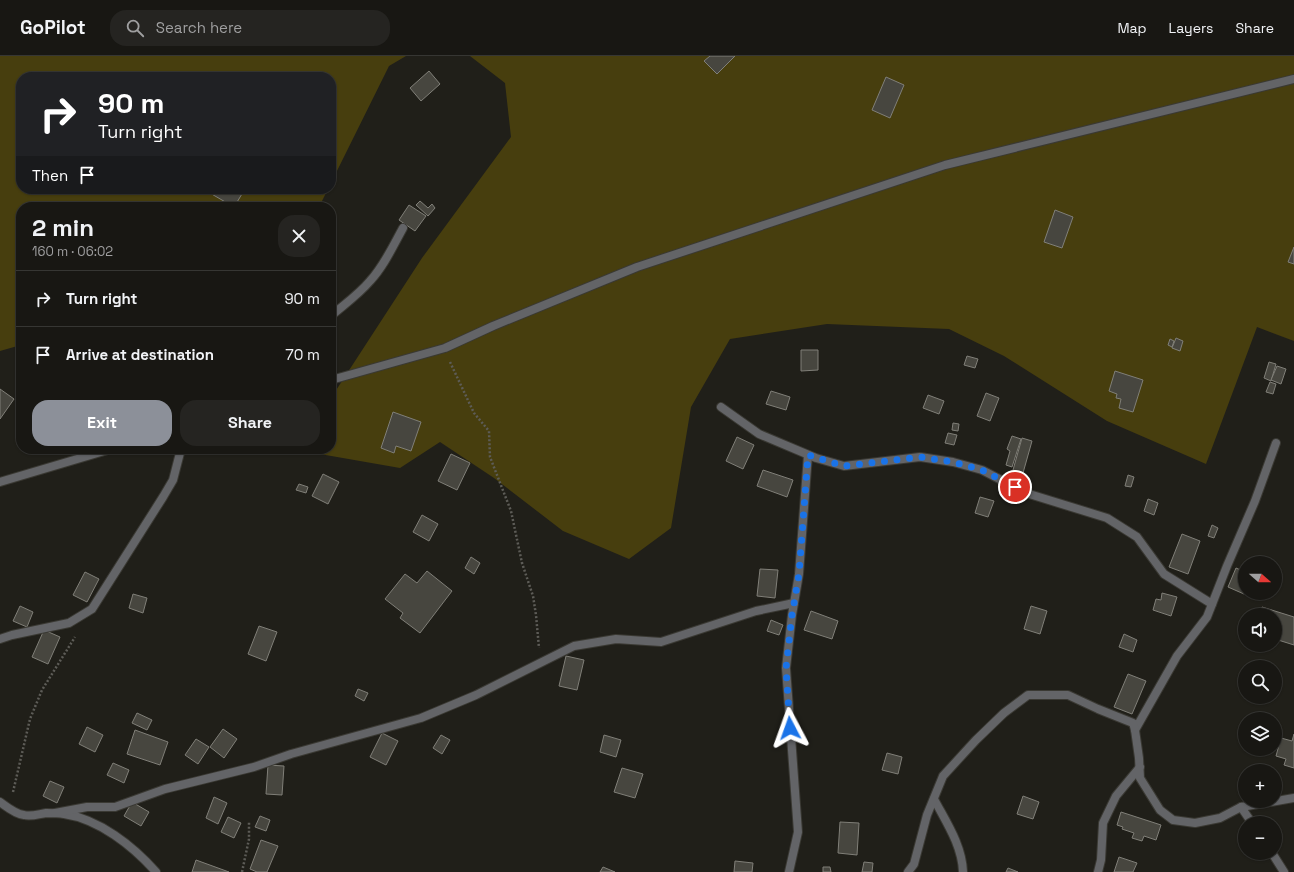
<!DOCTYPE html>
<meta charset="utf-8">
<style>
:root{--surface:#181713;--page:#252421;--text:#f1f3f6;--muted:#9f9fa0;--line:#363633;--accent:#8c9099}
body{margin:0;font-family:"Space Grotesk",sans-serif;background:var(--page);color:var(--text);height:100vh;display:flex;flex-direction:column;font-size:15px;white-space:nowrap}
*{box-sizing:border-box;margin:0}
p{font-size:13px;color:var(--muted)}
.icon{flex:none;width:22px;height:22px;fill:none;stroke:currentColor;stroke-width:2;stroke-linecap:round;stroke-linejoin:round}
.map{position:relative;flex:1;overflow:hidden}
.drawer{position:absolute;left:16px;top:146px;width:320px;height:252px;display:flex;flex-direction:column;background:var(--surface);border-radius:16px;box-shadow:0 1px 3px #0004,0 0 0 1px var(--line)}
.drawer>*{flex:none}
.top-card{position:absolute;left:16px;top:16px;width:320px;height:122px;border-radius:16px;box-shadow:0 1px 3px #0004,0 0 0 1px var(--line);background:#202124;color:#fff;overflow:hidden}
.needle{width:26px;rotate:111deg}
.buttons{position:absolute;left:1238px;top:500px;display:grid;gap:8px}
.buttons a{display:grid;place-items:center;width:44px;height:44px;border-radius:50%;background:var(--surface);box-shadow:0 1px 3px #0004,0 0 0 1px var(--line);font-size:20px}
.pin{position:absolute;display:grid;place-items:center;width:34px;height:34px;color:#fff;margin:-17px;border:2px solid #fff;border-radius:50%;box-shadow:0 1px 4px #0007}
.me{position:absolute;width:44px;margin:-22px;rotate:356deg;stroke-linejoin:round;filter:drop-shadow(0 0 3px #0008)}
.turn{display:flex;align-items:center;gap:14px;height:84px;padding:0 16px;font-size:18px}
.turn .icon{width:52px;height:52px;stroke-width:2.5}
.turn b{display:block;font-size:28px;line-height:34px}
.then{display:flex;align-items:center;height:38px;padding:0 16px;background:#0003;gap:8px;font-size:15px}
.round{display:grid;place-items:center;flex:none;width:42px;height:42px;border-radius:16px;background:var(--page)}
.overview{display:flex;align-items:center;justify-content:space-between;height:68px;padding:0 16px}
h1{font-size:24px;font-weight:800;line-height:30px}
.button{display:flex;gap:8px;margin-top:auto;padding:8px 16px}
.button a{flex:1;height:46px;border-radius:16px;background:var(--accent);color:#fff;font-size:16px;font-weight:800;line-height:46px;text-align:center}
.button a+a{background:var(--page);color:var(--text)}
ul{padding:0;list-style:none}
li{display:flex;align-items:center;gap:12px;height:56px;padding:0 16px;border-top:1px solid var(--line)}
li div{flex:1}
li b{display:block;font-size:15px}
li em{font-style:normal}
header{display:flex;align-items:center;gap:24px;box-sizing:border-box;height:56px;padding:0 20px;background:var(--surface);border-bottom:1px solid var(--line)}
header strong{font-size:19px}
nav{display:flex;gap:22px;margin-inline-start:auto;font-size:14px}
.search{width:280px;height:36px;background:var(--page);display:flex;align-items:center;gap:10px;box-sizing:border-box;padding:0 14px;border-radius:16px;color:var(--muted);font-size:15px}
.map>svg:first-child{display:block}
.green{fill:#473e0e}
.building{fill:#47463f;stroke:#807f78}
.lines{fill:none;stroke-linecap:round;stroke-linejoin:round}
.minor-casing{stroke:#3a3933;stroke-width:10}
.path{stroke:#5d5c57;stroke-width:2.5;stroke-dasharray:2 2;stroke-linecap:butt}
.minor{stroke:#636467;stroke-width:8}
.route{stroke:#1a73e8;stroke-width:7;stroke-dasharray:0 12.6}
</style>
<header>
<strong>GoPilot</strong>
<div class="search"><svg class="icon" aria-label="search" viewBox="0 0 24 24"><circle cx="10" cy="10" r="6"/><path d="M15 15l6 6"/></svg>Search here</div>
<nav><a>Map</a><a>Layers</a><a>Share</a></nav>
</header>
<div class="map">
<svg width="1294" height="816" viewBox="0 0 1294 816">
<rect width="100%" height="100%" fill="#201f19"/>
<g class="green">
<path d="M0,0H406L389,10L331,127V21H21V133H328L319,151H21V289L0,295Z"/>
<path d="M470,0H1294V285L1257,271L1206,408L1107,365L1004,300L949,273L827,268L730,283L691,351L671,472L629,503L563,475L494,422L440,386L400,412L297,394L298,393H331V342L422,202L511,81L505,27Z"/>
</g>
<g class="building">
<path d="M710,0H735L717,18L704,5Z"/>
<path d="M429,15L440,28L421,45L410,32Z"/>
<path d="M886,21L904,29L890,62L872,54Z"/>
<path d="M203,133H245L234,151Z"/>
<path d="M420,145L428,152L432,148L435,152L428,160L416,149Z"/>
<path d="M409,149L426,160L415,175L399,164Z"/>
<path d="M1055,154L1073,161L1062,192L1044,186Z"/>
<path d="M1294,191V208L1288,206Z"/>
<path d="M331,207L336,211L331,219Z"/>
<path d="M1176,282L1183,285L1180,295L1172,292Z"/>
<path d="M1170,283L1174,285L1172,291L1168,289Z"/>
<path d="M801,294H818V314L801,315Z"/>
<path d="M967,300L978,303L975,312L964,309Z"/>
<path d="M1269,306L1276,308L1271,325L1264,322Z"/>
<path d="M1277,310L1286,313L1281,328L1271,324Z"/>
<path d="M1115,315L1143,324L1133,356L1119,352L1121,343L1116,342L1117,338L1109,335Z"/>
<path d="M1270,326L1276,328L1273,338L1266,336Z"/>
<path d="M0,333L14,343L0,363Z"/>
<path d="M771,335L790,341L786,354L766,348Z"/>
<path d="M986,337L999,342L990,365L977,360Z"/>
<path d="M928,339L944,345L939,358L923,352Z"/>
<path d="M393,356L421,366L411,395L396,390L394,397L381,392Z"/>
<path d="M953,367L959,368L958,375L952,374Z"/>
<path d="M948,377L957,379L954,389L945,387Z"/>
<path d="M1012,380L1021,383L1012,411L1006,409L1010,395L1007,393Z"/>
<path d="M737,381L754,389L743,413L726,405Z"/>
<path d="M1022,382L1032,385L1023,417L1013,414Z"/>
<path d="M451,398L470,407L457,434L438,425Z"/>
<path d="M763,414L793,424L787,441L757,430Z"/>
<path d="M323,418L339,426L328,448L312,440Z"/>
<path d="M1128,419L1134,421L1131,431L1125,430Z"/>
<path d="M299,428L308,431L306,437L296,434Z"/>
<path d="M980,441L994,445L988,461L975,457Z"/>
<path d="M1148,443L1158,447L1154,459L1144,455Z"/>
<path d="M422,459L438,468L429,485L413,476Z"/>
<path d="M1212,469L1218,472L1214,482L1208,480Z"/>
<path d="M1182,478L1200,485L1188,518L1169,511Z"/>
<path d="M471,501L480,507L474,518L465,512Z"/>
<path d="M1236,512L1245,516L1244,538L1228,531Z"/>
<path d="M760,513L778,514L775,542L757,540Z"/>
<path d="M427,515L452,535L420,577L400,562L403,557L385,543L405,518L417,527Z"/>
<path d="M85,516L99,523L87,546L73,539Z"/>
<path d="M1162,537L1177,541L1171,560L1153,554L1156,543L1161,544Z"/>
<path d="M133,538L147,542L143,557L129,552Z"/>
<path d="M20,550L33,556L27,571L13,565Z"/>
<path d="M1031,550L1047,555L1040,578L1024,573Z"/>
<path d="M1262,551L1294,561V589L1275,583V559H1259Z"/>
<path d="M811,555L838,565L832,583L804,574Z"/>
<path d="M771,564L783,569L779,579L767,575Z"/>
<path d="M259,570L277,576L266,605L248,598Z"/>
<path d="M44,574L60,581L48,608L32,601Z"/>
<path d="M1124,578L1137,584L1133,596L1119,591Z"/>
<path d="M566,600L584,604L577,634L559,630Z"/>
<path d="M1128,618L1146,625L1132,658L1114,651Z"/>
<path d="M358,633L368,637L364,645L355,640Z"/>
<path d="M137,657L152,664L147,674L132,667Z"/>
<path d="M87,671L103,679L95,696L79,688Z"/>
<path d="M223,673L237,683L224,702L210,691Z"/>
<path d="M135,674L168,686L160,709L127,698Z"/>
<path d="M382,677L398,685L386,709L370,701Z"/>
<path d="M1294,678V712L1284,709L1286,703L1276,700L1281,682L1292,685Z"/>
<path d="M441,679L450,684L442,698L433,692Z"/>
<path d="M604,679L621,684L616,701L600,696Z"/>
<path d="M196,683L209,691L198,708L185,699Z"/>
<path d="M887,697L902,701L898,718L882,714Z"/>
<path d="M113,707L129,714L124,727L107,719Z"/>
<path d="M268,709L284,710L282,739L266,738Z"/>
<path d="M622,712L643,718L635,742L614,736Z"/>
<path d="M50,725L64,731L57,747L43,740Z"/>
<path d="M1023,740L1039,746L1033,763L1017,758Z"/>
<path d="M214,741L227,747L218,768L206,762Z"/>
<path d="M132,746L149,756L141,770L124,760Z"/>
<path d="M1121,756L1161,769L1156,784L1144,780L1142,785L1132,782L1134,777L1122,773L1123,771L1117,769Z"/>
<path d="M260,760L270,764L266,775L255,771Z"/>
<path d="M228,761L241,767L234,782L221,776Z"/>
<path d="M840,766L859,767L857,799L838,797Z"/>
<path d="M261,784L278,790L267,816H257L250,813Z"/>
<path d="M1119,801L1137,807L1133,816H1114Z"/>
<path d="M196,804L229,816H192Z"/>
<path d="M735,805L753,807L752,816H734Z"/>
<path d="M864,806L873,807L872,816H862Z"/>
<path d="M603,811L615,816H600Z"/>
<path d="M823,811H830L831,816H823Z"/>
<path d="M1008,812L1018,816H1006Z"/>
</g>
<g class="lines">
<g class="minor-casing">
<g id="minor">
<path d="M331,260C345,248 359,238 370,225C384,210 393,190 403,172"/>
<path d="M331,324L445,292L493,270L637,211L945,109L1294,23"/>
<path d="M721,351L759,378L816,402L844,410L920,401L953,406L982,414L1026,437L1107,462L1137,481L1164,518L1212,548"/>
<path d="M0,426L111,393"/>
<path d="M0,583L12,579L69,567L92,553L163,441L173,424L181,393"/>
<path d="M1135,674L1177,600L1207,561L1227,510L1255,445L1276,387"/>
<path d="M934,743C946,766 962,789 963,816"/>
<path d="M0,746C7,751 15,758 24,759C31,761 39,758 46,757C52,757 58,757 64,758C99,763 133,790 156,816"/>
<path d="M1241,751L1252,767"/>
<path d="M55,757L87,751H115L165,733L254,711L291,698L421,662L476,639L574,590L616,583L661,586L756,555L794,547"/>
<path d="M1272,797L1284,816"/>
<path d="M789,816L798,776L786,612L792,559L799,518L808,399"/>
<path d="M908,816L914,808L927,759L943,720L976,684L1004,657L1028,639H1068L1098,653L1133,667L1135,674L1139,702L1140,722L1160,754L1173,764L1195,767L1220,762L1241,751L1294,742"/>
<path d="M1098,816L1101,804L1103,767L1116,740L1140,711"/>
</g>
</g>
<g class="path">
<path d="M450,306L474,357L489,375L490,401L511,455L522,507L533,540L536,559L539,592"/>
<path d="M13,736L30,663L42,634L75,581"/>
<path d="M242,816L249,783V766"/>
</g>
<use href="#minor" class="minor"/>
</g>
<g class="lines">
<path class="route" d="M790,672L786,612L792,559L799,518L808,399L844,410L920,401L953,406L982,414L1015,431"/>
</g>
</svg>
<div class="buttons">
<a><svg class="needle" viewBox="-14 -14 28 28"><path d="M0-13l5 13h-10z" fill="#e53935"/><path d="M0 13l5-13h-10z" fill="#9f9fa0"/></svg></a>
<a><svg class="icon" aria-label="sound" viewBox="0 0 24 24"><path d="M4 9h4l5-4v14l-5-4H4zM17 9q2 3 0 6"/></svg></a>
<a><svg class="icon" aria-label="search" viewBox="0 0 24 24"><circle cx="10" cy="10" r="6"/><path d="M15 15l6 6"/></svg></a>
<a><svg class="icon" aria-label="layers" viewBox="0 0 24 24"><path d="M12 4l9 5-9 5-9-5zM3 14l9 5 9-5"/></svg></a>
<a>+</a>
<a>−</a>
</div>
<div class="pin" style="left:1015px;top:431px;background:#d93025"><svg class="icon" aria-label="arrive" viewBox="0 0 24 24"><path d="M6 21V4h12l-3 4 3 4H6"/></svg></div>
<svg class="me" style="left:790px;top:672px" viewBox="-20 -20 40 40"><path d="M0-17L14 15 0 8-14 15z" fill="#1a73e8" stroke="#fff" stroke-width="4"/></svg>
<div class="top-card">
<div class="turn"><svg class="icon" aria-label="right" viewBox="0 0 24 24"><path d="M7 20v-9h11M14 6l5 5-5 5"/></svg><div><b>90 m</b>Turn right</div></div>
<div class="then">Then<svg class="icon" aria-label="arrive" viewBox="0 0 24 24"><path d="M6 21V4h12l-3 4 3 4H6"/></svg></div>
</div>
<section class="drawer">
<div class="overview"><div><h1>2 min</h1><p>160 m · 06:02</p></div><a class="round"><svg class="icon" aria-label="close" viewBox="0 0 24 24"><path d="M6 6l12 12M18 6L6 18"/></svg></a></div>
<ul>
<li><svg class="icon" aria-label="right" viewBox="0 0 24 24"><path d="M7 20v-9h11M14 6l5 5-5 5"/></svg><div><b>Turn right</b></div><em>90 m</em></li>
<li><svg class="icon" aria-label="arrive" viewBox="0 0 24 24"><path d="M6 21V4h12l-3 4 3 4H6"/></svg><div><b>Arrive at destination</b></div><em>70 m</em></li>
</ul>
<div class="button"><a>Exit</a><a>Share</a></div>
</section>
</div>
